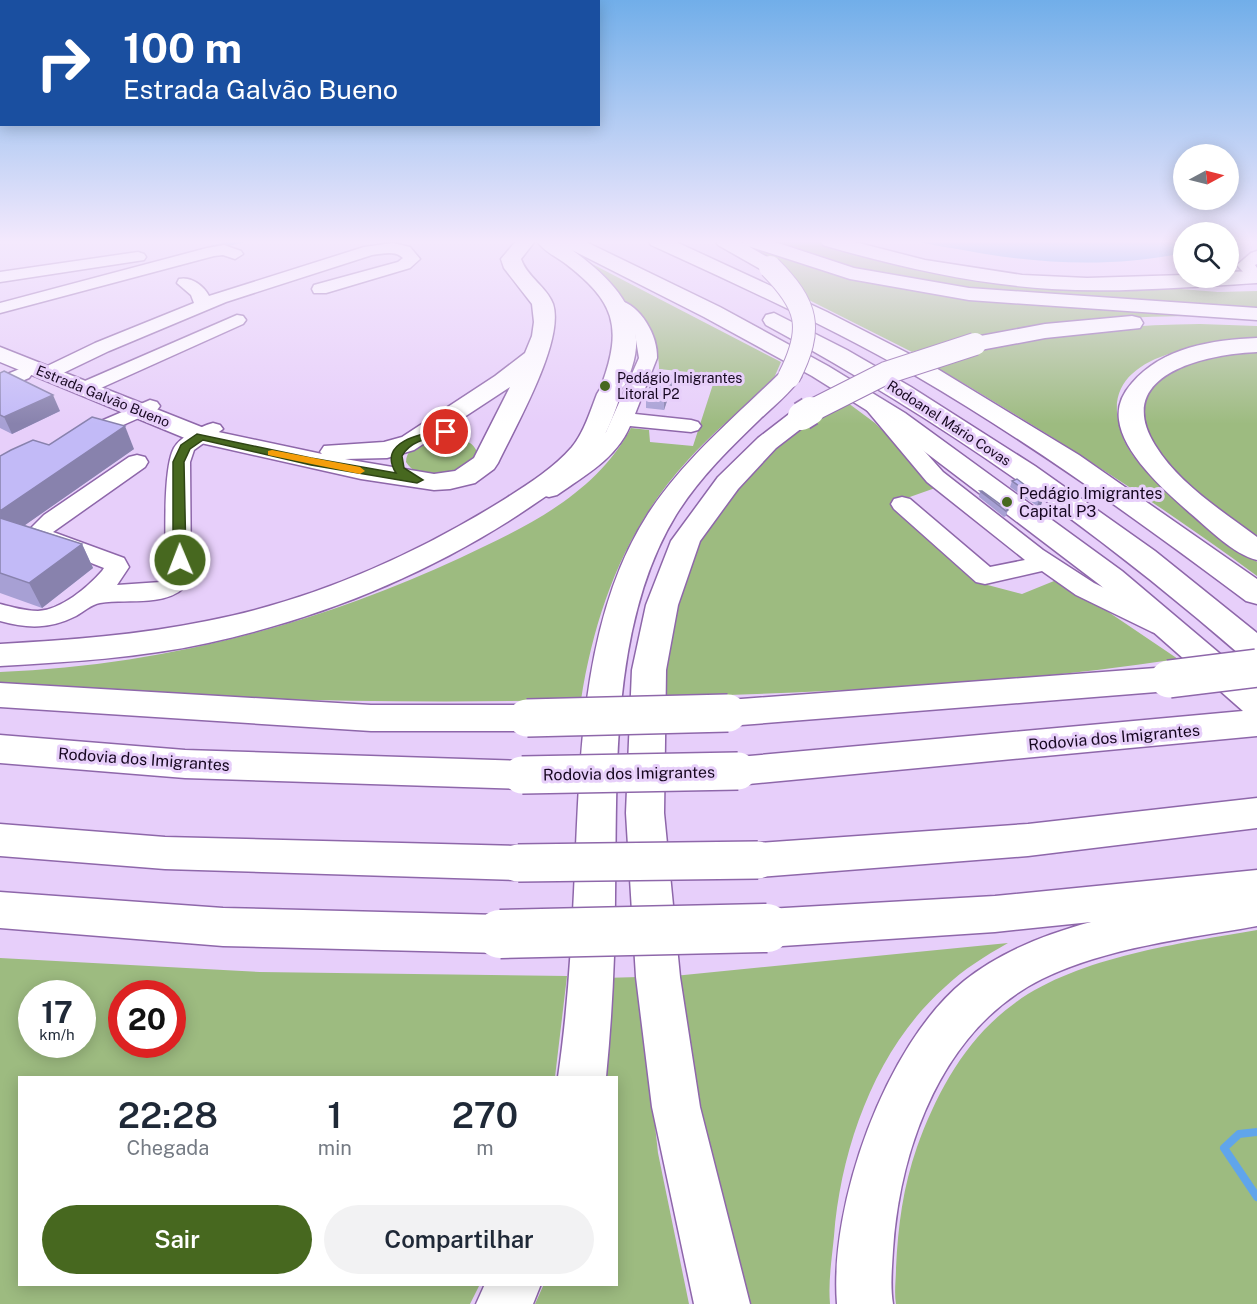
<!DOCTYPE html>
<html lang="pt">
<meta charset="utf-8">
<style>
:root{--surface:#fff;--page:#f2f2f3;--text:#1f2937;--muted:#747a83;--accent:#47681f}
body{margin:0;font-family:"Public Sans",sans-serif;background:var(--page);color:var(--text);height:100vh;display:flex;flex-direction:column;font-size:22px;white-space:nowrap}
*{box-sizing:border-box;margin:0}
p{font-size:20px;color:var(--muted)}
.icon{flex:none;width:33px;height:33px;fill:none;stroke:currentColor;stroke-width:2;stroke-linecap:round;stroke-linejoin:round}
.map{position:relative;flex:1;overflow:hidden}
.drawer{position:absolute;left:18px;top:1076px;width:600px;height:210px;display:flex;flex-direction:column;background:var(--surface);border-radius:0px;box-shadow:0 3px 15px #0003}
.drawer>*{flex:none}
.top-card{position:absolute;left:0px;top:0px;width:600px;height:126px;box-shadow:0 3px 15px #0003;background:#1a4fa0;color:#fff;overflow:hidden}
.needle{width:39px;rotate:83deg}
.fabs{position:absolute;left:1173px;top:144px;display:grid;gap:12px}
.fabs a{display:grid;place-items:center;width:66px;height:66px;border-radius:50%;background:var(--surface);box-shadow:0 3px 15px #0003;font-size:30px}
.speed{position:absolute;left:18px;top:980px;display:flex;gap:12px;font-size:30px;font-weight:700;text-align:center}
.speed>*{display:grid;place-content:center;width:78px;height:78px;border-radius:50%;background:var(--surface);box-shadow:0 3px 15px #0003;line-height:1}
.speed small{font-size:15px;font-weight:400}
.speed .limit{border:9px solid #d22;background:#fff;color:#111}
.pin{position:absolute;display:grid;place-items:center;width:51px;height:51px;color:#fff;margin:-26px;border:3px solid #fff;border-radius:50%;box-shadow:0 2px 6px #0007}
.me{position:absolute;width:66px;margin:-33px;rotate:359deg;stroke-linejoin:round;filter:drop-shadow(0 0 4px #0008)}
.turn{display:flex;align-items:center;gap:21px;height:126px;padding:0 24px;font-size:27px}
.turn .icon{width:78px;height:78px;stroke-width:2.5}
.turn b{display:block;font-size:42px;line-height:51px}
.eta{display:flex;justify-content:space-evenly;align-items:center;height:102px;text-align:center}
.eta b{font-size:36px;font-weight:600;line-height:42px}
.button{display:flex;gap:12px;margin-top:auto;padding:12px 24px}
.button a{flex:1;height:69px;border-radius:36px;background:var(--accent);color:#fff;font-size:24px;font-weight:600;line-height:69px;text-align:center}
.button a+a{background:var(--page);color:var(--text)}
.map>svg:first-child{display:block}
.green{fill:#9dbb80;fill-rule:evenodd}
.water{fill:#60a5eb}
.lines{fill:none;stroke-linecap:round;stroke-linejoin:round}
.stream-far1{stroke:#60a5eb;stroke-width:4}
.stream{stroke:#60a5eb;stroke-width:8}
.minor-casing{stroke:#8e67aa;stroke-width:3}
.major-casing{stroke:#8e67aa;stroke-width:3}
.highway-casing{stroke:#8e67aa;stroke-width:3}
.minor{fill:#fff;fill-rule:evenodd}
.major{fill:#fff;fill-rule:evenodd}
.highway{fill:#fff;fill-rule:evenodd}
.highway-bridge-far3-casing{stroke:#8e67aa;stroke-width:24;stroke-linecap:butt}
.highway-bridge-far2-casing{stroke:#8e67aa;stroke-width:31;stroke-linecap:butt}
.highway-bridge-far1-casing{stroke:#8e67aa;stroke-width:40;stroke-linecap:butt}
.highway-bridge-casing{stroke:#8e67aa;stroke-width:51;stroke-linecap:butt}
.highway-bridge-far3{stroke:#fff;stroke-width:22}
.highway-bridge-far2{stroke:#fff;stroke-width:28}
.highway-bridge-far1{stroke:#fff;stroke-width:37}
.highway-bridge{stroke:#fff;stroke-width:48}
.wall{fill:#a7a0d4}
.shaded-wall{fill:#8882ad}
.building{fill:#c2baf7;stroke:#8882ad;stroke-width:1.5}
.route{fill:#47681f;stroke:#2e4414;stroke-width:1.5}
.slow{fill:#f59e0b}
.poi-dot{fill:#47681f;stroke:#e7cffa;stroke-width:2}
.labels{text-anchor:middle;stroke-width:6;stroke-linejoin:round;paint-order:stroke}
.far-poi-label{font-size:14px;fill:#160720;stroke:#e7cffa;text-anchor:start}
.far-street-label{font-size:14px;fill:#160720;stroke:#e7cffa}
.poi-label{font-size:16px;fill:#160720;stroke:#e7cffa;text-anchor:start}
.street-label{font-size:16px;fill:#160720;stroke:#e7cffa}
</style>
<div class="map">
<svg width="1257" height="1304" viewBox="0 0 1257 1304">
<rect width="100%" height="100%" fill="#e7cffa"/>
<g class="green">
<path d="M761,241H818L914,267L1218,292L1257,291V312L983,291L870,273Z"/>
<path d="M751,245L837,273L1198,316C1101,316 1006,325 912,352L809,300L751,248Z"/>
<path d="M569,252L781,362L774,378C746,406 715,430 688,460C626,527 595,611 581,700C387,704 194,700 0,683V672C159,666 316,625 460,558C526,527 595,495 631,428L649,430L650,442L693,446L716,375L659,369C661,319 603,282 569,252Z"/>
<path d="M1200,324L1257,326V340C1213,343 1113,350 1117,412C1118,434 1129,453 1144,469C1176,505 1218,533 1257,562V576C1151,498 1041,428 927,362C1015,336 1109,325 1200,324Z"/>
<path d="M1257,348V544L1193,496L1138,427L1141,388L1181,361Z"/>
<path d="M844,400L875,423L938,487L890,504L980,583L1022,594L1054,581L1067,584L1178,659C1008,685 836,692 664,697C662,673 665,653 669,629C687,528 757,449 844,400Z"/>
<path d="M451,437C463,439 476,442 478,456C475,459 473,465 469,467C452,477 417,481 406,462C407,441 435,437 451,437Z"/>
<path d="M1257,930V1304H896C894,1292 896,1280 896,1268C898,1226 903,1187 917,1147C937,1092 966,1038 1015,1003C1077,957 1182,943 1257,930Z"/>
<path d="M1008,943C985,956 964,969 945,987C876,1048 841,1147 834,1236C832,1258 828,1281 830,1304H744L694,1104L674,976Z"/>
<path d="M0,958L260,972L567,976L555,1077H20V1284H480L470,1304H0ZM32,993H82V1044H32ZM122,993H172V1044H122Z"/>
<path d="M639,977L658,1153L689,1304H535L544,1284H616V1077H602L603,978Z"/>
</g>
<path class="water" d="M918,241H1183L1184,253C1111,268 1035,264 963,250C948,247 932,246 918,241Z"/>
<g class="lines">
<path class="stream-far1" d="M213,247L242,241"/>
<path class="stream" d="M1257,1132L1239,1134L1224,1148L1257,1197"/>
<g class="minor-casing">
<g id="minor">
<path d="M393,243L410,247L420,259L410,268L326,293H314L312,289L314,285L398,262L403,258C395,250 382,254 372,255L226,302L109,351L55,377H41L38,373L41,369L95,343L194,303L191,295L177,283L179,279C191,276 204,286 209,296L364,247Z"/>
<path d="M224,245L241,251L243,254L235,259L223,255L214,256L0,313V303L207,248Z"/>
<path d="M1257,251V264L1255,265L1257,268V282L1251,281L1237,265L1251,253Z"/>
<path d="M138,252L144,254L146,257L144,260L0,282V272Z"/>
<path d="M618,300C641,305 658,336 657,358L635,414L691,420L698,422L701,426L698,430L691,432L630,426C617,458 584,476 557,495L549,497L541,495L538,490L541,485L585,455L606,432L639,358L635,334L609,305L612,301Z"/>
<path d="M237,315L243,316L246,320L243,324L92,392H78L75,388L78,384Z"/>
<path d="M22,368L29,370L32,374L29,378L0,390V377Z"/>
<path d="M870,396L877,398L943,472L1043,550L1094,583L1170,620L1174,626L1170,632L1161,635L1152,632L1076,595L1042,571L985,584L976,582L894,509L891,504L894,499L902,497L910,499L990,567L1025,560L927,482L860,402L863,398Z"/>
<path d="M150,400L157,402L160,406L157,410L87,441L80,443L73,441L69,437L73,433Z"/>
<path d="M213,423L220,425L223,429L194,450L190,462L191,580C171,609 130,598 100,603C92,604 83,612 76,616C50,629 28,629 0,621V604C12,607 25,611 38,611C61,610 88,587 102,571L104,568L35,541L28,531L44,515L129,457L137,455L145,457L148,462L145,467L53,532L124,558L129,567L117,585L161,582L166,578C166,548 162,470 174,448C180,437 201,426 213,423Z"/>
</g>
</g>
<g class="major-casing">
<g id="major">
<path d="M516,241H535L521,259C527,277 547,287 553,304C565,341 515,427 498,463L494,469L475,483L450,489L434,490L361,479L192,441L0,362V347L209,430L322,454L320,452L324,446L384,442L402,437L495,376L525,353L532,336L534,322L532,304L504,268L501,259ZM510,387L474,458L455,471L434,474L345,459L387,458L414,450Z"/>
<path d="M821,241H851L925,260L1022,275L1087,278L1184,275V278H1228V272L1257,271V283C1189,287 1120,293 1052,289C973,284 898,267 823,245Z"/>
</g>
</g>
<g class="highway-casing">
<g id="highway">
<path d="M537,241H584L720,307L828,366L905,413L1122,571L1257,685V736L738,785L725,781L719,771L725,761L738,757L1243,711L1100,585L887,423L812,376L704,317L572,250C611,278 649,315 632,367C629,375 628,387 618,390L621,394C613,417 605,440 589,459C570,482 543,498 518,515C424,576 317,619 208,643C140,658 70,662 0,666V644C69,640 139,635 207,621C310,601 411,557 500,502C525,486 552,470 572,447C584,432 590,412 597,394L600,389L605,388L602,384C623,326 614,301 566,264C557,257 543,251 537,241Z"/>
<path d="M649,241H674L827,312L931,365L1079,455L1257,579V604L1246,601C1139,521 1031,443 916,376C830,327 741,286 651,245Z"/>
<path d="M716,241H739L745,244L743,241H772L854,268L969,288L1257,308V320L969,300L850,279L748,246L776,262L779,266L776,270H762L718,245Z"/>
<path d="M774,313L847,350L911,387L1035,466L1155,551L1257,633V662L1245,659C1093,527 943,421 766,325L763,320L766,315Z"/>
<path d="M1132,316L1140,318L1143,323L1140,328L1045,338L975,351L967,349L964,344L967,339L975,337L1045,324Z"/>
<path d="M1257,338V352C1207,354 1111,374 1155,445C1178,483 1222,511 1257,537V560C1233,554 1209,529 1190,513C1166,492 1123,454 1119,420C1117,406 1123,393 1132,383C1163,347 1212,340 1257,338Z"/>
<path d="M789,370L797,372L801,377C790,393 774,406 760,419C729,449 699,478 676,515C610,623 617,773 615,896C615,956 612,1017 606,1077H558C567,1016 571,954 574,892C580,769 579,621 648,514C684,459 734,418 781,372Z"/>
<path d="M802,408L811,411L815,416L811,421L776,448L738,489L700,541L678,605L666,670L664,813L680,977L700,1107L750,1304H694L652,1107L636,977L626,813L632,670L646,605L671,541L718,477L758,438L793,411Z"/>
<path d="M1169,667L1181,671L1186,679L1181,687L1169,691L728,726L716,722L710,713L716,704L728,700Z"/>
<path d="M0,683L371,705H527L539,709L545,718L539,727L527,731H371L0,707Z"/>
<path d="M0,735L185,750L522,761L535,765L541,775L535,785L522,789L185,778L0,763Z"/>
<path d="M1257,798V828L1028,856L758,877L744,872L738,860L744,848L758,843L1028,824Z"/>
<path d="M0,824L165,837L518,846L532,851L538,863L532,875L518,880L165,869L0,856Z"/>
<path d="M1257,870V926C1185,939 1108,947 1042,979C943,1028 900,1146 893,1250C892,1268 890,1286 893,1304H837C829,1205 885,1045 964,981C1000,952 1046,934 1091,922L995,932L767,947L752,941L746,928L752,915L767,909L995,896Z"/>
<path d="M0,892L223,908L500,915L515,921L521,934L515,947L500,953L223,946L0,928Z"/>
<path d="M485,1284H541L533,1304H476Z"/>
</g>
</g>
<use href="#minor" class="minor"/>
<use href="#major" class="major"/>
<use href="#highway" class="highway"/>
<g class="highway-bridge-far3-casing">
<g id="highway-bridge-far3">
<path d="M770,267C808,305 814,328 789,377"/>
<path d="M807,413L886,373L975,344"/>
</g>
</g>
<g class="highway-bridge-far2-casing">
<path id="highway-bridge-far2" d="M802,416L810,411"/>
</g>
<g class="highway-bridge-far1-casing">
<g id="highway-bridge-far1">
<path d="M1169,679L1257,668"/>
<path d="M527,718L728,713"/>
<path d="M522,775L738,771"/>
<path d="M518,863L758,860"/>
</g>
</g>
<g class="highway-bridge-casing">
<path id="highway-bridge" d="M500,934L767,928"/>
</g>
<use href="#highway-bridge-far3" class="highway-bridge-far3"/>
<use href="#highway-bridge-far2" class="highway-bridge-far2"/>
<use href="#highway-bridge-far1" class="highway-bridge-far1"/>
<use href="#highway-bridge" class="highway-bridge"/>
</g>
<g class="wall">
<path d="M0,373L60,411L12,434L0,428Z"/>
<path d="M672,376V386L664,410L646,408V397Z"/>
<path d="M49,445L134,449L25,525L82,544L93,568L42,608L0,593V456Z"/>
<path d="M1012,481L1043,499L1041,505L1037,506L1010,487Z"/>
<path d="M980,491L1008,510L1006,516L1004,517L979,497Z"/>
</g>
<g class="shaded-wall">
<path d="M672,376V386L664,410V399Z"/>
<path d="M53,395L60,411L12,434L4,417Z"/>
<path d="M125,426L134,449L5,539L0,530V511Z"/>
<path d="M1043,499L1041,505L1037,506L1039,500Z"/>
<path d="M82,544L93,568L42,608L29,583Z"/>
</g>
<g class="building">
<path d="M4,371L53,395L4,417L0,415V373Z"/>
<path d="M658,376H672L664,399L646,397L653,380Z"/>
<path d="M92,417L125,426L0,511V456L11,450L33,440L49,445Z"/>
<path d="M1017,479L1043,499L1039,500L1012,481Z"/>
<path d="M980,491H982L1008,510L1006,511Z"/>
<path d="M0,518L82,544L29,583L0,573Z"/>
</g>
<linearGradient id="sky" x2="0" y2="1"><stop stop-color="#71aee9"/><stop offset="0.57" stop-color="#f4e9fd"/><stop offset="1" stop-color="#f4e9fd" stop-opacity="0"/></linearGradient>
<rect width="1257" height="424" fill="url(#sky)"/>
<path class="route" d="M446,429L449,430V434C432,438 411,439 402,456L404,468L423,480L417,483L311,465L203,440L190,449L184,462L186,560L180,563L173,560V462L181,445L197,434L311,458L396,473C376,441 424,433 446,429Z"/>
<path class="slow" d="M272,450L360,467L365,471L360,474L268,455V451Z"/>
<g class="poi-dot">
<circle cx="605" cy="386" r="6"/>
<circle cx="1007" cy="502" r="6"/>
</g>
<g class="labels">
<g class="far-poi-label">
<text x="617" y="383">Pedágio Imigrantes<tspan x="617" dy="16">Litoral P2</tspan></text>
</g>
<g class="far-street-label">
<text transform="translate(103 396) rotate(22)" y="5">Estrada Galvão Bueno</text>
<text transform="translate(949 423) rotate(33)" y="5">Rodoanel Mário Covas</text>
</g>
<g class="poi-label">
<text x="1019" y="499">Pedágio Imigrantes<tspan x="1019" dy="18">Capital P3</tspan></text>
</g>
<g class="street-label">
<text transform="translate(1114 737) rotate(-5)" y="6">Rodovia dos Imigrantes</text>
<text transform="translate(144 759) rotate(4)" y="6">Rodovia dos Imigrantes</text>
<text transform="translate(629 773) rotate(-1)" y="6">Rodovia dos Imigrantes</text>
</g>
</g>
</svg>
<div class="fabs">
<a><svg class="needle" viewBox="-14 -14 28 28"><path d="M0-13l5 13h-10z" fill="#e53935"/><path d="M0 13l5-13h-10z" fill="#747a83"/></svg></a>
<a><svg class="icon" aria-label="search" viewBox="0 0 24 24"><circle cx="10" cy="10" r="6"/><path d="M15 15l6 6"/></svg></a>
</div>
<div class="speed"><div>17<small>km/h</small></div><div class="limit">20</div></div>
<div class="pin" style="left:446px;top:432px;background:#d93025"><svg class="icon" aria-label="arrive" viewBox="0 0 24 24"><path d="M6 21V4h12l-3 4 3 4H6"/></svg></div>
<svg class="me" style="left:180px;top:560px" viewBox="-20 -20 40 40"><circle r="17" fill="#47681f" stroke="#fff" stroke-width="3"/><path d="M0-11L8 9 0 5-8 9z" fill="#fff"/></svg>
<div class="top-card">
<div class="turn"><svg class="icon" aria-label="right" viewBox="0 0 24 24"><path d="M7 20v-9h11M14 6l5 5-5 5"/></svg><div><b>100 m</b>Estrada Galvão Bueno</div></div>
</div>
<section class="drawer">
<div class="eta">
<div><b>22:28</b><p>Chegada</p></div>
<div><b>1</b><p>min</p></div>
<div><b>270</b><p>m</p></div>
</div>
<div class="button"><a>Sair</a><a>Compartilhar</a></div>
</section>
</div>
